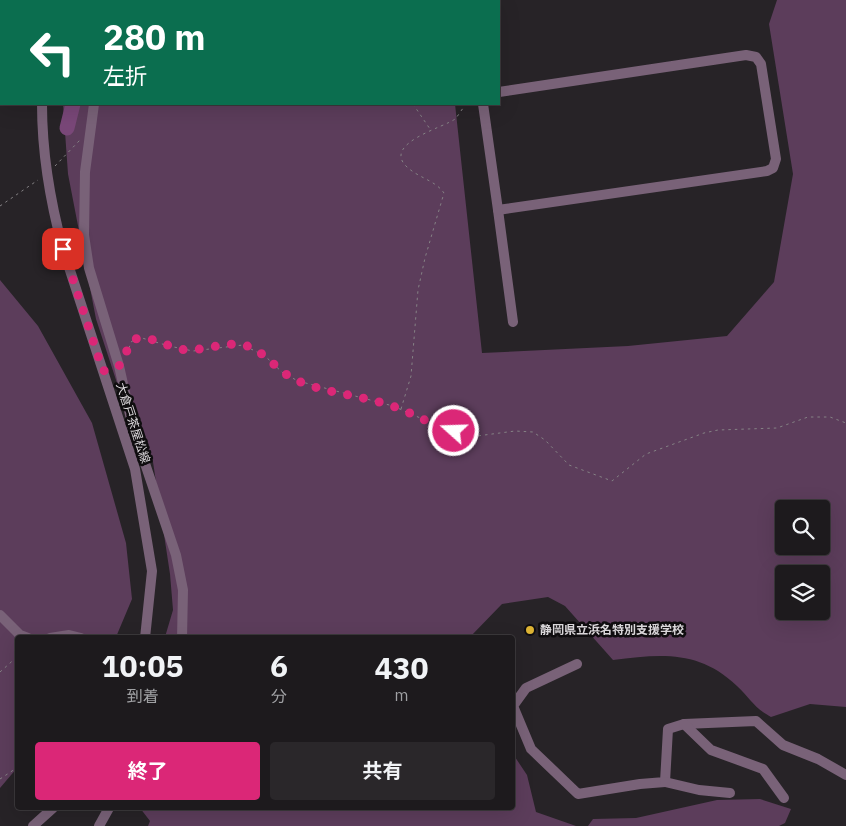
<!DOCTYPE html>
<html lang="ja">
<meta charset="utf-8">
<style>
:root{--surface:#1d1a1d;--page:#2a272a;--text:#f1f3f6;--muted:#a0a1a4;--line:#3b383b;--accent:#db2777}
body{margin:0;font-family:"IBM Plex Sans","Noto Sans JP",sans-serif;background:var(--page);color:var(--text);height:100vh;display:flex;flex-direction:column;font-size:19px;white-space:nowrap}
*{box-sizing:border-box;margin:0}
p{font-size:16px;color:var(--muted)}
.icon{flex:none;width:28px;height:28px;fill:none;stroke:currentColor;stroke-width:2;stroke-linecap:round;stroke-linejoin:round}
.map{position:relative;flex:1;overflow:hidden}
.panel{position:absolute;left:15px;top:635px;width:500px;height:175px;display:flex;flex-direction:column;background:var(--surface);border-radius:5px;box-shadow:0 5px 20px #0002,0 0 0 1px var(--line)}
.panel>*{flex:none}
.hud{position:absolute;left:0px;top:0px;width:500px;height:105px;box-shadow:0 5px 20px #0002,0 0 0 1px var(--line);background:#0b6e4f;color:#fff;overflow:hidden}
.buttons{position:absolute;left:775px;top:500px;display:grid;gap:10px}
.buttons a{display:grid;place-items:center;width:55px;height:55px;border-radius:5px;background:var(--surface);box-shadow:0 5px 20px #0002,0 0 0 1px var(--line);font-size:25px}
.pin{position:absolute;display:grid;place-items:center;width:42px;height:42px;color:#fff;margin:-21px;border-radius:10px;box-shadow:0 2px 8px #0006}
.me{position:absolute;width:55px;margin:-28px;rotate:290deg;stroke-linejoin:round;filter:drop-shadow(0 0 4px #0008)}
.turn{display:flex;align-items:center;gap:18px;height:105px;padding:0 20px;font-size:22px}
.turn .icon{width:65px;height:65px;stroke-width:2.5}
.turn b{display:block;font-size:35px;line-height:42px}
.eta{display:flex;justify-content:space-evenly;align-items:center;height:85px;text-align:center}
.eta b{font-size:30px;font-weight:700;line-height:35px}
.primary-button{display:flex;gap:10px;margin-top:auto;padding:10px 20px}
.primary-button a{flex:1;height:58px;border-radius:5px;background:var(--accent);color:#fff;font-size:20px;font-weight:700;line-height:58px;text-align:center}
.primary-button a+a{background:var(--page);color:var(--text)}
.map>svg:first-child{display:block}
.green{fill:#5c3d5b;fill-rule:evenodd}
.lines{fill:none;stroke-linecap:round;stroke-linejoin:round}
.river{stroke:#794778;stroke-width:15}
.path{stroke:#858285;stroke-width:1;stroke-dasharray:2.5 4;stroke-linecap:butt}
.minor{stroke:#796278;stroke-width:10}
.route{stroke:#db2777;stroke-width:9;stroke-dasharray:0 16.2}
.poi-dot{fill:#dcb233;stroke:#0f0d0f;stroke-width:2}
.labels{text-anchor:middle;stroke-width:5;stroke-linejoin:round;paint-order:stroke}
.street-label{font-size:12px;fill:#dad7da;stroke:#0f0d0f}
.poi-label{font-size:12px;font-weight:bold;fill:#dad7da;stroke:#0f0d0f;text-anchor:start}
</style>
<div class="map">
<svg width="846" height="826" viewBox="0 0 846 826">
<rect width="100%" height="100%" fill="#272327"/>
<g class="green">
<path d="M111,0H466L110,1Z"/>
<path d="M777,0H846V707L810,704L771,717C753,707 751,699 737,686C699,650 662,654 613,660L565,606L548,597L502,604L470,637H165L173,610L170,574L153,462L144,437L117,383L96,319L68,174L63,104H455L482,353L628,346L727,336L774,282L793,174L769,24ZM784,509H821V546H784ZM784,574H821V611H784Z"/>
<path d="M0,280L38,326L92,423L126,543L132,599L116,637L18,638L17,768L0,788Z"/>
<path d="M513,754L527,775L536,812L576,826H148L150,821L140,808H512Z"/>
<path d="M760,799L791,809L785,823L779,826H588L593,819L636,818L717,800Z"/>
</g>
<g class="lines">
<g class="river">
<path d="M118,1V0"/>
<path d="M67,128L73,104"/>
</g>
<g class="path">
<path d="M374,0H378"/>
<path d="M435,0V1"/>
<path d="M413,104L430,129"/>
<path d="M55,166L80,140"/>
<path d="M0,206L38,180"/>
<path d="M126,354L132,341L142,338L169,346L193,351L243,345L265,356L283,373L298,381L393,406L443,428L477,436L515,431L533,432L545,440L569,465L612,481L646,454L704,433L718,430L777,428L808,417H830L846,423"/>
<path d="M401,409L411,376L418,290L425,258L444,193C435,180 418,178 406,166C383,143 445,127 455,119C459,115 462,108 467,104"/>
<path d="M0,672L18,656"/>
<path d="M0,779L18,767"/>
</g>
<g class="minor">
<path d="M51,1V0"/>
<path d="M129,1L130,0"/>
<path d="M488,1L489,0"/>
<path d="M499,92L746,55L756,57L761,64L776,159L773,168L767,171L498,210L513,322"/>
<path d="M42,104C42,153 50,201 63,249L135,469L152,571L145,638"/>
<path d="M94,104L85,172L84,235L89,268L119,366L133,428L176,555L183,590L182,638"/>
<path d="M483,104L498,210"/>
<path d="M0,615L20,635L28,638"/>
<path d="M50,638L69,635L81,638"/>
<path d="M577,664L526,688L513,706L531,749L578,794L640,784L665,782L668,729L684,724L756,721L783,745L818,759L846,775"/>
<path d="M684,724L711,750L763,769L784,798"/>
<path d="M665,782L699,790L730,793"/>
<path d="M33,826L53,808"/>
<path d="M99,826L109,808"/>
</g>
</g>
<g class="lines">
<path class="route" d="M63,249L103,371L119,366L132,341C144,332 166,346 179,349C201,353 223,341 243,345C264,349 276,371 296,380C326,394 363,395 395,407C415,414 433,426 454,431"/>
</g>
<circle class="poi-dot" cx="530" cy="630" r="5"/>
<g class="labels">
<g class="street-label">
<text transform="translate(133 423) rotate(72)" y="4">大倉戸茶屋松線</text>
</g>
<g class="poi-label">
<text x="540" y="634">静岡県立浜名特別支援学校</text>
</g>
</g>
</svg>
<div class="buttons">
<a><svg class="icon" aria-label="search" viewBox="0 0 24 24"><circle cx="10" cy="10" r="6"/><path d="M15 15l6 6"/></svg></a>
<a><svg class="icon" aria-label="layers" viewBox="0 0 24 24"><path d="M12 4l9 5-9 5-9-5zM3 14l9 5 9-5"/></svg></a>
</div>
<div class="pin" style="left:63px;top:249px;background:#d93025"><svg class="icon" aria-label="arrive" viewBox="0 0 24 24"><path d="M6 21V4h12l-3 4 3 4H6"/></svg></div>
<svg class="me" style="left:454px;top:431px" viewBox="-20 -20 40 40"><circle r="17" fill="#db2777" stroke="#fff" stroke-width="3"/><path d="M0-11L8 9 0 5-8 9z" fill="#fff"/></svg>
<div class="hud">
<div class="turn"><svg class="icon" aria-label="left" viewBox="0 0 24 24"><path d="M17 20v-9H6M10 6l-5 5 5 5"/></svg><div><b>280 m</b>左折</div></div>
</div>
<section class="panel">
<div class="eta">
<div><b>10:05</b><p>到着</p></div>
<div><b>6</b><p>分</p></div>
<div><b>430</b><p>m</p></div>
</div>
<div class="primary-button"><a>終了</a><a>共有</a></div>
</section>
</div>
